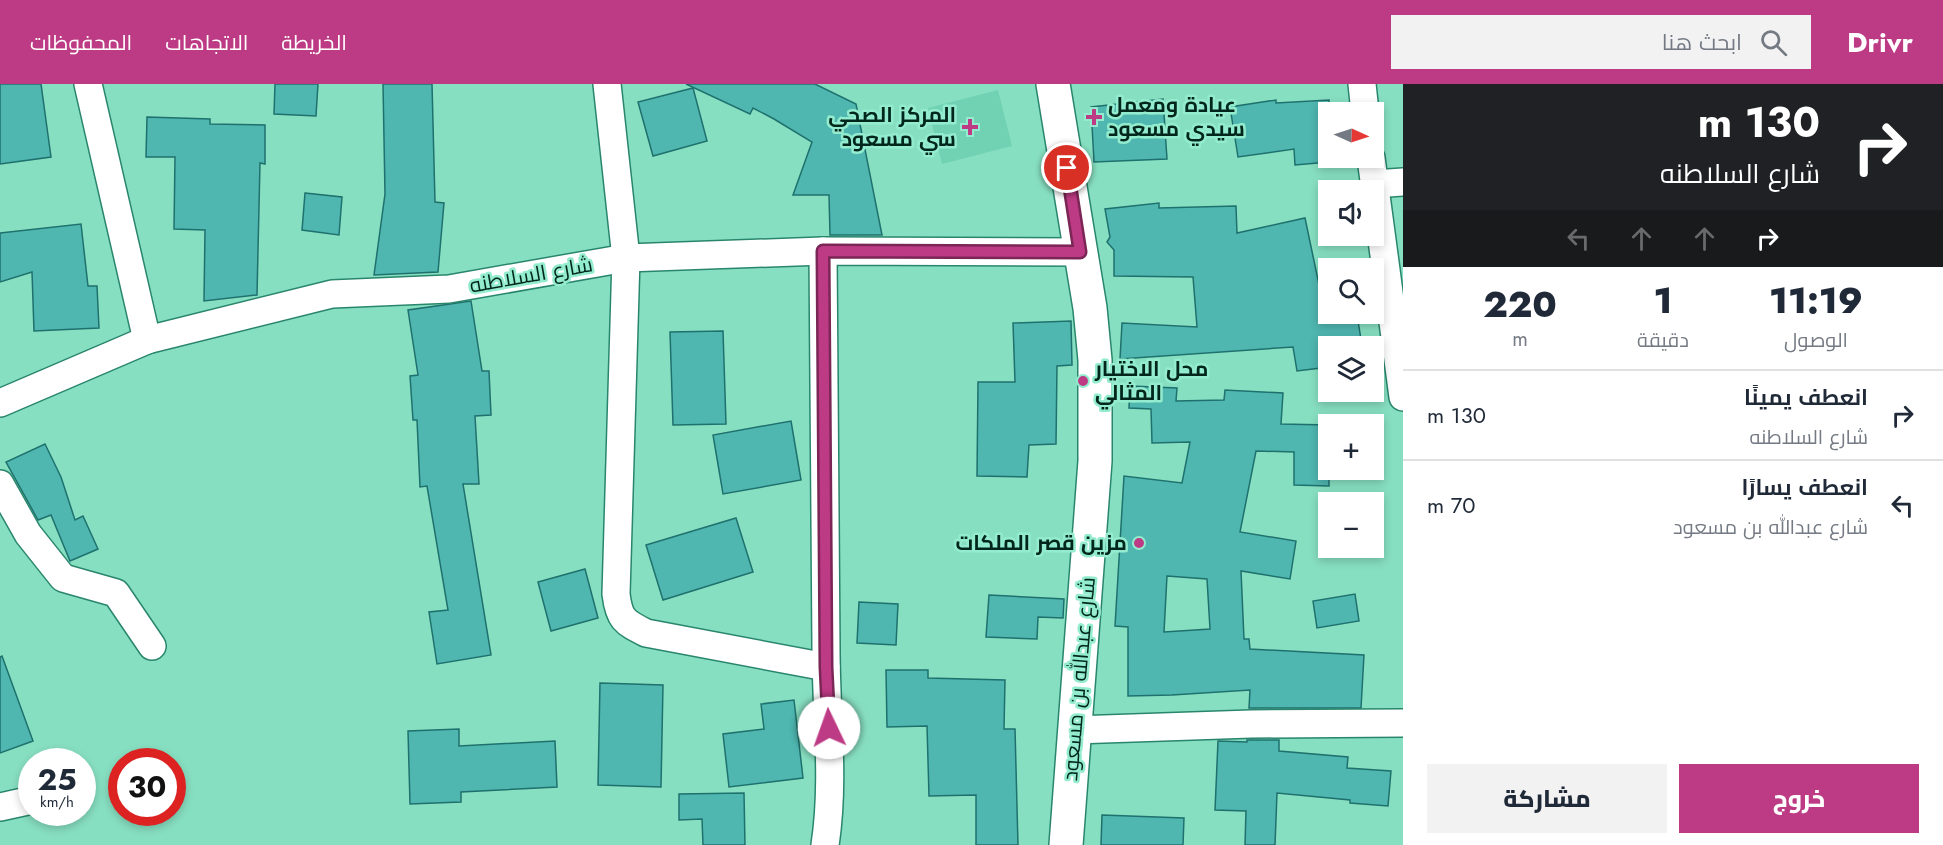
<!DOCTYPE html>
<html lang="ar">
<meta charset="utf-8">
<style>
:root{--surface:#fff;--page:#f2f2f3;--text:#1f2937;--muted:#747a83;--line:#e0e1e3;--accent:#bd3b84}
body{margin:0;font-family:Jost,Cairo,sans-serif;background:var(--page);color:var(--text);direction:rtl;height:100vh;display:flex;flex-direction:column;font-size:22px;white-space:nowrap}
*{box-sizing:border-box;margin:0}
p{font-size:20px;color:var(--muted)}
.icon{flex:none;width:33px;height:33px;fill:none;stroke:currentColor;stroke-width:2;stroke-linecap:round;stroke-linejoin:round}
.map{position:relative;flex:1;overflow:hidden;direction:ltr}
.details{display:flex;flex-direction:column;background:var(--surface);width:540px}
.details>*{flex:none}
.banner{background:#202124;color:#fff;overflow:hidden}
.needle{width:39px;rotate:93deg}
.buttons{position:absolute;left:1318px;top:18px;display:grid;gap:12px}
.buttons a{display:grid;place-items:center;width:66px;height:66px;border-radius:0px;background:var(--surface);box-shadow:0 3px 9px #0003;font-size:30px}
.speed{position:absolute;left:18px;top:664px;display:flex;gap:12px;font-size:30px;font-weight:700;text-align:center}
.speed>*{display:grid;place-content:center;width:78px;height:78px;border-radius:50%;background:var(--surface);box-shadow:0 3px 9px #0003;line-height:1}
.speed small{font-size:15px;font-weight:400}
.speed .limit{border:9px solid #d22;background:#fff;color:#111}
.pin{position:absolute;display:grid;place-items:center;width:51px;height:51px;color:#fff;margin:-26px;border:3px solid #fff;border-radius:50%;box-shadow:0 2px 6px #0007}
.me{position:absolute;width:66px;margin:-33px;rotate:357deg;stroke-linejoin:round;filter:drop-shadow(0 0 4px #0008)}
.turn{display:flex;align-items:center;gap:21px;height:126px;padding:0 24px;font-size:27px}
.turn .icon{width:78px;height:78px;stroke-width:2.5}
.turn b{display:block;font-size:42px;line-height:51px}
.lanes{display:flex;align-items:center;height:57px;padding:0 24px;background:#0003;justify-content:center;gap:30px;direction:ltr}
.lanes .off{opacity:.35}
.eta{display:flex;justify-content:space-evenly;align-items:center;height:102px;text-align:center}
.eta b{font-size:36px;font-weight:800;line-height:42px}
.button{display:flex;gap:12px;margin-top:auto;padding:12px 24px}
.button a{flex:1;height:69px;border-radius:0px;background:var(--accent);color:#fff;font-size:24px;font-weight:800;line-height:69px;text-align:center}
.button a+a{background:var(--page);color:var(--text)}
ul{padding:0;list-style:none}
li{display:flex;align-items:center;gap:18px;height:90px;padding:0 24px;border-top:2px solid var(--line)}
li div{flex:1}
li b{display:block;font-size:22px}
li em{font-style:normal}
header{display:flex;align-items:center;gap:36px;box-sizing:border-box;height:84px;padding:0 30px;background:var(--accent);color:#fff}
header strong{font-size:28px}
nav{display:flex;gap:33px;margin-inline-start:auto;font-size:21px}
.search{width:420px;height:54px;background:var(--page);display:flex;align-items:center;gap:15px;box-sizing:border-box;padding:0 21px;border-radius:0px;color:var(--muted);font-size:22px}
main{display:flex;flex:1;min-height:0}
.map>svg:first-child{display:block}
.built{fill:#71d2b3}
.building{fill:#4fb6b0;stroke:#1f716d;stroke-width:1.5;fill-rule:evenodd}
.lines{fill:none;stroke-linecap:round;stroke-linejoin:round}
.street-casing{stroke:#29866c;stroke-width:30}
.secondary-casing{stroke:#29866c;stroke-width:36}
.street{stroke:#fff;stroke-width:27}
.secondary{stroke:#fff;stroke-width:33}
.route-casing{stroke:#7b2656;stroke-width:15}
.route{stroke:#bd3b84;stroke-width:10}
.poi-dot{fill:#bd3b84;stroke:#94ecce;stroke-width:2}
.labels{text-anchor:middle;stroke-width:5;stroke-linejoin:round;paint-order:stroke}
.poi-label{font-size:21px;font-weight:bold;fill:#01271d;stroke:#94ecce;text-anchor:start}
.street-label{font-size:21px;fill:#01271d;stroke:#94ecce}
</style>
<header>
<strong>Drivr</strong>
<div class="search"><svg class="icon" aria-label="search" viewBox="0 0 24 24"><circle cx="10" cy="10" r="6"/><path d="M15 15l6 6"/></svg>ابحث هنا</div>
<nav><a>الخريطة</a><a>الاتجاهات</a><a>المحفوظات</a></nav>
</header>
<main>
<section class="details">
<div class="banner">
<div class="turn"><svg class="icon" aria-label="right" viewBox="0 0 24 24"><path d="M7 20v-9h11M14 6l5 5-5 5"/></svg><div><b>130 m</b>شارع السلاطنه</div></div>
<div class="lanes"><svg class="icon off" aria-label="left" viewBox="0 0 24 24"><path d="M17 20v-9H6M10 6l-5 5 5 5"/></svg><svg class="icon off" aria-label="ahead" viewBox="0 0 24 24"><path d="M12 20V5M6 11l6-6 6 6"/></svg><svg class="icon off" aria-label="ahead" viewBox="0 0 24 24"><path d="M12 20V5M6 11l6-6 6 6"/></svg><svg class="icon" aria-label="right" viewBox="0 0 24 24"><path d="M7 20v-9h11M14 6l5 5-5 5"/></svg></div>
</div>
<div class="eta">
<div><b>11:19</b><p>الوصول</p></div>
<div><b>1</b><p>دقيقة</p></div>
<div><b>220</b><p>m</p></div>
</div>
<ul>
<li><svg class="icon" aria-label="right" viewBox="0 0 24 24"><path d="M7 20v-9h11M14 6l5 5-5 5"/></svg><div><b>انعطف يمينًا</b><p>شارع السلاطنه</p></div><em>130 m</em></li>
<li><svg class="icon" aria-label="left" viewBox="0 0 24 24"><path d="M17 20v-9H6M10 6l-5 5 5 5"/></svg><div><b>انعطف يسارًا</b><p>شارع عبدالله بن مسعود</p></div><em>70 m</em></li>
</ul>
<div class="button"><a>خروج</a><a>مشاركة</a></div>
</section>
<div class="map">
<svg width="1403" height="761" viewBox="0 0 1403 761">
<rect width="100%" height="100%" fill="#87dfc1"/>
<path class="built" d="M998,6L1012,62L942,80L928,24Z"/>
<g class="building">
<path d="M0,0H41L51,73L0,80Z"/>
<path d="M275,0H318L316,32L274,30Z"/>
<path d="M383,0H432L435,118L444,119L438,188L374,191L385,110Z"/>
<path d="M686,0H815L856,20L882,151H830L829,111H793L812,58L774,35L753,24L750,30Z"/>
<path d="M693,4L707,57L653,72L638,18Z"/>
<path d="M1163,15L1167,75L1094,78L1091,23Z"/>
<path d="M1276,16V19L1329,16V78L1295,81L1294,65L1238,73L1230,23Z"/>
<path d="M147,33L210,35V40L265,41V80L260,79L257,211L204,217L205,146L174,145L175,73H146Z"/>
<path d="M305,109L342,113L339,151L302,146Z"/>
<path d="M1159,119V124L1236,122L1237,149L1305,134L1322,215L1329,214V230H1357L1362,262H1329V283L1297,287L1293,263L1120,275L1122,239L1197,243L1193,193L1114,192V166L1107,158L1110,153L1105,125Z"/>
<path d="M81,140L88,202H97L99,244L34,247L32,188L0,198V149Z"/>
<path d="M471,217L482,287H489L491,331L475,332L479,400H463L491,571L437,580L429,528L448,526L427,402L420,403L417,336H413L410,292L418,291L408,226Z"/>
<path d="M1071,237L1072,281L1057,282L1056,360L1029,361L1027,393L977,392L978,298H1015L1013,239Z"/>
<path d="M723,247L726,340L673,341L670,248Z"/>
<path d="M1130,302L1177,304L1176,317L1224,316L1225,306L1283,309L1281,340L1329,341V402L1294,401V368L1256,367L1240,448L1296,457L1290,495L1241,487L1244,555H1249L1250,565L1364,571L1361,624H1249L1250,606L1172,611L1128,612V543L1115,542L1124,392L1182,399L1190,358L1152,359L1151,325L1129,324ZM1167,492L1207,495L1210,545L1164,548Z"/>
<path d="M791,337L801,396L723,410L713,351Z"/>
<path d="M45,360L61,393L75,436L83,432L98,465L70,477L51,431L38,436L6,378Z"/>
<path d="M736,434L753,488L663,516L646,461Z"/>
<path d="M585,485L598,534L551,547L538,498Z"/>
<path d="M1355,510L1359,537L1317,544L1313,517Z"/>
<path d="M989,511L1064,515L1063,534L1038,533L1037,555L986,553Z"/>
<path d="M859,518L898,520L896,561L857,559Z"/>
<path d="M2,572L33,657L0,669V573Z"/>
<path d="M886,586H928V594L1005,596L1004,645H1015L1018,761H976V711L929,712L927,642L887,643Z"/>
<path d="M600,599L663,601L661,703L598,701Z"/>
<path d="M794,616L803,694L729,703L723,650L764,645L761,620Z"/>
<path d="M459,645V662L555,657L557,703L461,708V718L410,720L408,647Z"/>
<path d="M1247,656H1279V667L1348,673L1347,684L1391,687L1388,722L1350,719V716L1277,709L1275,761H1245L1246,727L1215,726L1218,657L1247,658Z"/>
<path d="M744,709L745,761H703L702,735L679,736V710Z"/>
<path d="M1102,731L1184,734L1183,761H1101Z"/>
</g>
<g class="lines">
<g class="street-casing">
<g id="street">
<path d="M88,0L147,256"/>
<path d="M607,0L626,174L616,510C619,535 624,538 646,549L826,583"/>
<path d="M1362,0L1365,28"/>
<path d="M1371,74L1403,313"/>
<path d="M1374,100L1403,98"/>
<path d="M823,167C824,300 825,432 826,565C826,630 835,696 825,761"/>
<path d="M0,319L147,256L332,210L449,205L626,174L823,167L1080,168"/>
<path d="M0,400L28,450L63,494L116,509L152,562"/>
<path d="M1074,646L1251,640L1403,639"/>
<path d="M0,723L32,716"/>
</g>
</g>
<g class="secondary-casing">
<path id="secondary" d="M1053,0L1090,224L1095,276V377L1066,761"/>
</g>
<use href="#street" class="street"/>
<use href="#secondary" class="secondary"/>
</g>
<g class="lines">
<g class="route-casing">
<path id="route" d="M829,644L826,583L823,167L1080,168L1067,84"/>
</g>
<use href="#route" class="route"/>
</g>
<g class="poi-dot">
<path d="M1091 24h6v6h6v6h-6v6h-6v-6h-6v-6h6z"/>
<path d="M967 34h6v6h6v6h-6v6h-6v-6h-6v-6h6z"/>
<circle cx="1083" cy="297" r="6"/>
<circle cx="1139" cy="459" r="6"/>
</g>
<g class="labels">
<g class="poi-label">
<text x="1108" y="28">عيادة ومعمل<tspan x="1108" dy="24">سيدي مسعود</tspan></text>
<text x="956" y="38" text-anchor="end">المركز الصحي<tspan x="956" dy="24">سي مسعود</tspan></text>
<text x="1095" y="292">محل الاختيار<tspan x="1095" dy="24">المثالي</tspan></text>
<text x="1127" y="466" text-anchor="end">مزين قصر الملكات</text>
</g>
<g class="street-label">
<text transform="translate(531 191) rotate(-10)" y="7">شارع السلاطنه</text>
<text transform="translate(1079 595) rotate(-85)" y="7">شارع عبدالله بن مسعود</text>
</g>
</g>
</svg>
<div class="buttons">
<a><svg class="needle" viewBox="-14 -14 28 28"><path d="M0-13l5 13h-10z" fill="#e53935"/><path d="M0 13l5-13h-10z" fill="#747a83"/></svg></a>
<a><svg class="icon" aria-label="sound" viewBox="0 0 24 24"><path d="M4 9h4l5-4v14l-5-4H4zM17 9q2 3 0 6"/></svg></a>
<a><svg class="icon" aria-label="search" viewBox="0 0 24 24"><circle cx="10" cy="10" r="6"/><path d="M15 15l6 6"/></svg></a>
<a><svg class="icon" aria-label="layers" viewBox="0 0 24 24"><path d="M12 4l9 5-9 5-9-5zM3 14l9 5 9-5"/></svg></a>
<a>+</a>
<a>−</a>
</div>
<div class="speed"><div>25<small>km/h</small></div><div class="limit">30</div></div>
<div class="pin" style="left:1067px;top:84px;background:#d93025"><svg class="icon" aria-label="arrive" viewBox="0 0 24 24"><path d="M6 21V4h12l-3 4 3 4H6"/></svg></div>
<svg class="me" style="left:829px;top:644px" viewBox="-20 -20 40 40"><circle r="19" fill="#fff"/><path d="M0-13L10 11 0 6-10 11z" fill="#bd3b84"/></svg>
</div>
</main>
